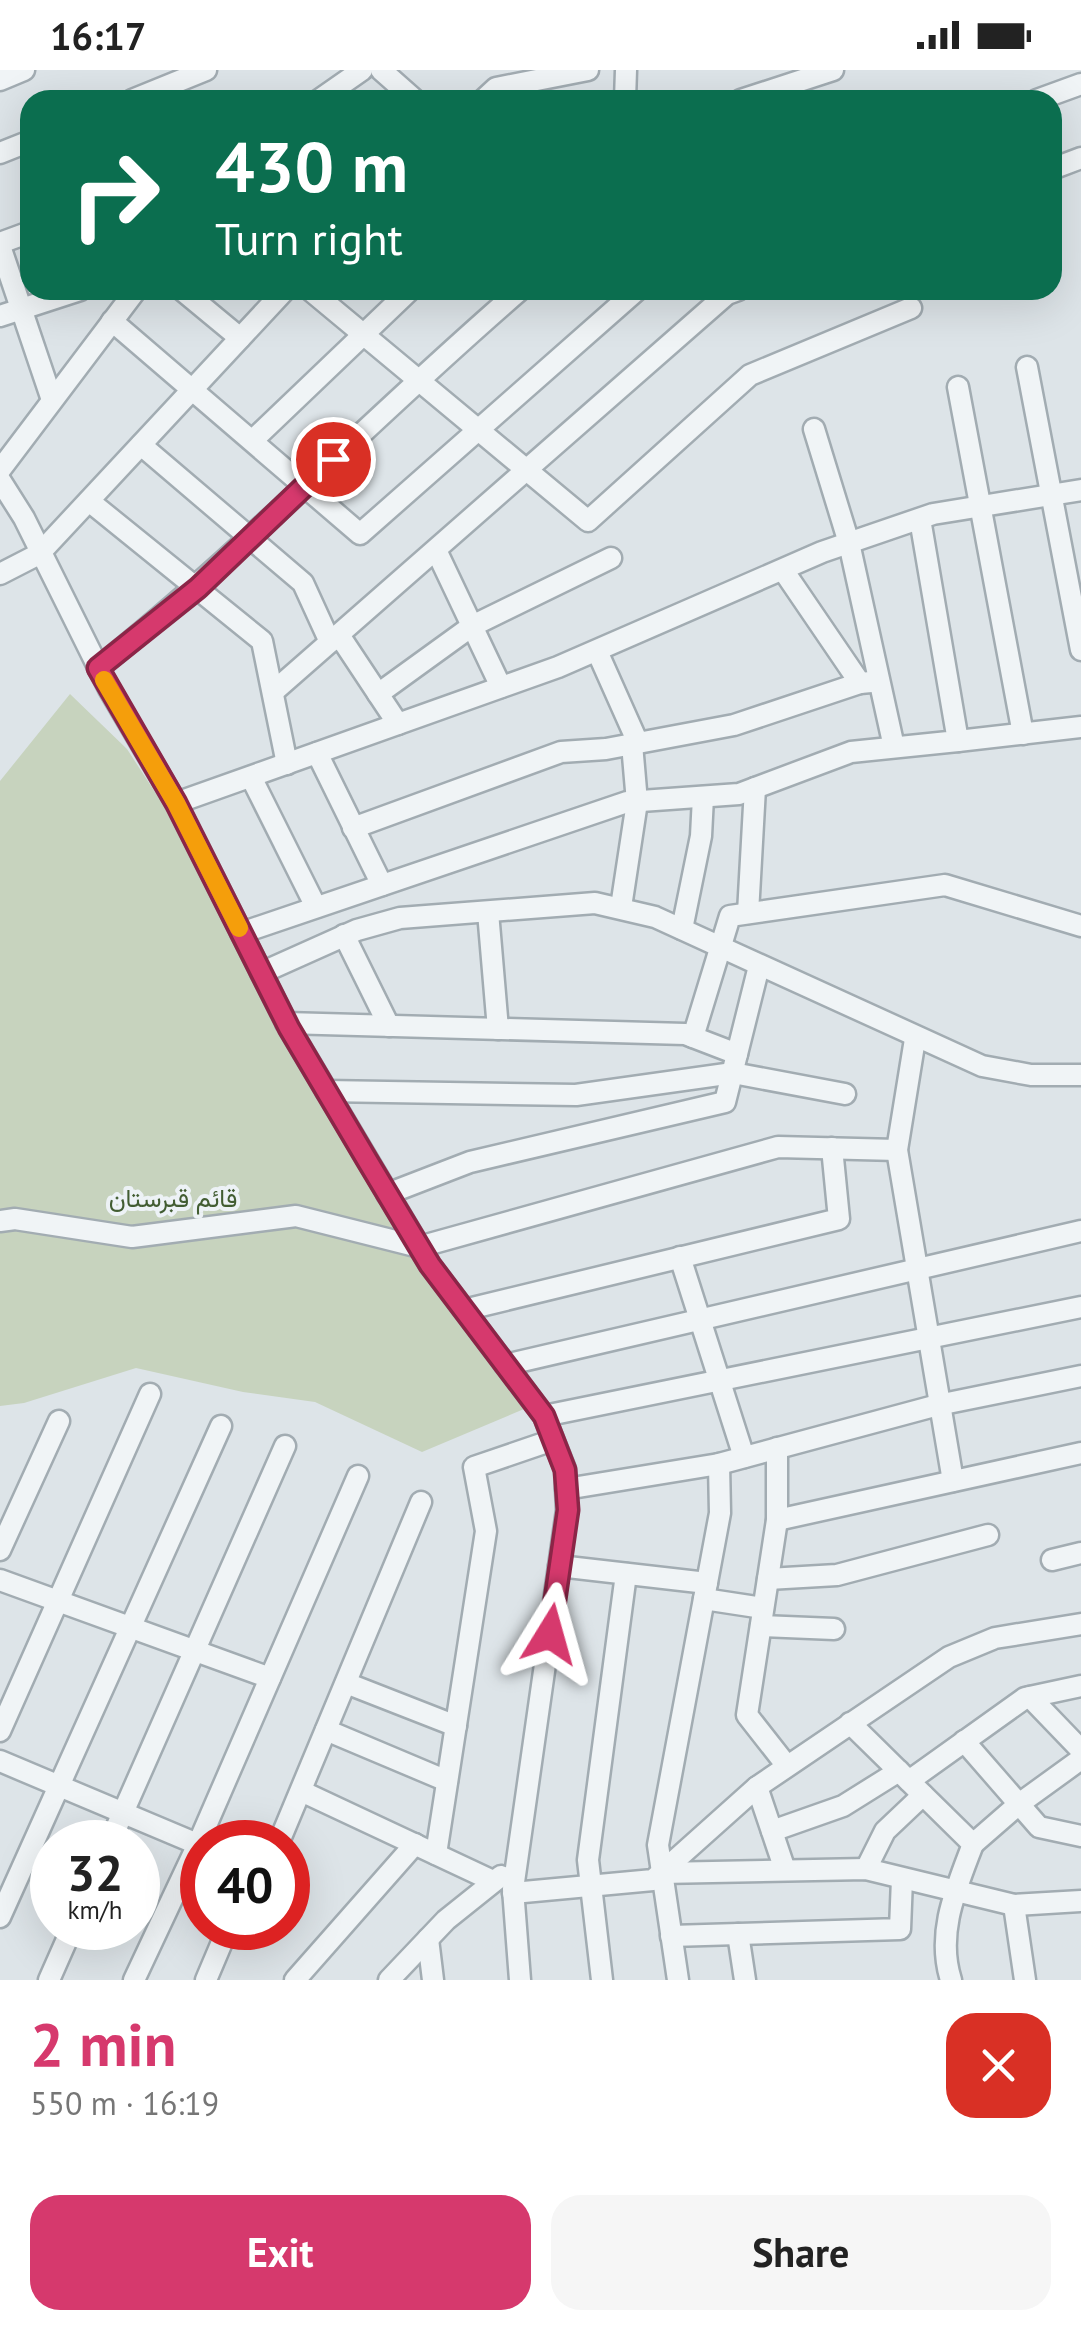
<!DOCTYPE html>
<meta charset="utf-8">
<style>
:root{--surface:#fff;--page:#f6f6f6;--text:#222;--muted:#767676;--accent:#d6396d}
body{margin:0;font-family:"PT Sans",Vazirmatn,sans-serif;background:var(--page);color:var(--text);height:100vh;display:flex;flex-direction:column;font-size:38px;white-space:nowrap}
*{box-sizing:border-box;margin:0}
p{font-size:32px;color:var(--muted)}
.icon{flex:none;width:55px;height:55px;fill:none;stroke:currentColor;stroke-width:2;stroke-linecap:round;stroke-linejoin:round}
.map{position:relative;height:1910px;overflow:hidden}
.side{display:flex;flex-direction:column;background:var(--surface);flex:1}
.side>*{flex:none}
.hud{position:absolute;left:20px;top:20px;width:1042px;height:210px;border-radius:30px;box-shadow:0 10px 40px #0002;background:#0b6e4f;color:#fff;overflow:hidden}
.speed{position:absolute;left:30px;top:1750px;display:flex;gap:20px;font-size:50px;font-weight:700;text-align:center}
.speed>*{display:grid;place-content:center;width:130px;height:130px;border-radius:50%;background:var(--surface);box-shadow:0 10px 40px #0002;line-height:1}
.speed small{font-size:25px;font-weight:400}
.speed .limit{border:15px solid #d22;background:#fff;color:#111}
.pin{position:absolute;display:grid;place-items:center;width:85px;height:85px;color:#fff;margin:-42px;border:5px solid #fff;border-radius:50%;box-shadow:0 2px 10px #0007}
.me{position:absolute;width:110px;margin:-55px;rotate:8deg;stroke-linejoin:round;filter:drop-shadow(0 0 8px #0008)}
.turn{display:flex;align-items:center;gap:35px;height:210px;padding:0 30px;font-size:45px}
.turn .icon{width:130px;height:130px;stroke-width:2.5}
.turn b{display:block;font-size:70px;line-height:85px}
.round{display:grid;place-items:center;flex:none;width:105px;height:105px;border-radius:30px;background:var(--page)}
.headline{display:flex;align-items:center;justify-content:space-between;height:170px;padding:0 30px}
h1{font-size:60px;font-weight:800;line-height:75px;color:var(--accent)}
.primary-button{display:flex;gap:20px;margin-top:auto;padding:20px 30px}
.primary-button a{flex:1;height:115px;border-radius:30px;background:var(--accent);color:#fff;font-size:40px;font-weight:800;line-height:115px;text-align:center}
.primary-button a+a{background:var(--page);color:var(--text)}
.status{display:flex;justify-content:space-between;align-items:center;height:70px;padding:0 50px;background:var(--surface);direction:ltr}
.status svg{height:28px;fill:currentColor}
.map>svg:first-child{display:block}
.green{fill:#c7d3be}
.lines{fill:none;stroke-linecap:round;stroke-linejoin:round}
.minor-casing{stroke:#a2acb2;stroke-width:25}
.minor{stroke:#f0f4f6;stroke-width:20}
.route-casing{stroke:#8b2547;stroke-width:25}
.route{stroke:#d6396d;stroke-width:18}
.slow{stroke:#f59e0b;stroke-width:18}
.labels{text-anchor:middle;stroke-width:8;stroke-linejoin:round;paint-order:stroke}
.park-label{font-size:25px;fill:#425d32;stroke:#edf2f6}
</style>
<div class="status"><b>16:17</b><svg viewBox="0 0 49 12"><path d="M0 12V9h3v3zM5 12V6h3v6zM10 12V3h3v9zM15 12V0h3v12zM26 1h20v11H26zM47 4h2v5h-2z"/></svg></div>
<div class="map">
<svg width="1081" height="1910" viewBox="0 0 1081 1910">
<rect width="100%" height="100%" fill="#dde4e8"/>
<path class="green" d="M70,624L127,679L164,736L274,955L407,1179L524,1339L422,1382L315,1332L243,1322L136,1298L24,1333L0,1336V711Z"/>
<g class="lines">
<g class="minor-casing">
<g id="minor">
<path d="M381,0L415,30"/>
<path d="M0,10L24,0"/>
<path d="M132,30L206,0"/>
<path d="M319,30L362,0"/>
<path d="M483,30L496,18L588,0"/>
<path d="M625,30L626,0"/>
<path d="M741,30L833,0"/>
<path d="M1037,30L1081,14"/>
<path d="M0,83L30,71"/>
<path d="M1052,99L1081,88"/>
<path d="M0,173L30,162"/>
<path d="M0,176L52,330"/>
<path d="M182,220L240,268"/>
<path d="M310,220L588,451L750,305L911,238"/>
<path d="M0,246L80,220"/>
<path d="M112,251L360,464L637,220"/>
<path d="M1027,297L1081,580"/>
<path d="M958,317L1023,664"/>
<path d="M814,359L849,473L894,677"/>
<path d="M253,370L410,220"/>
<path d="M141,375L303,513L330,572"/>
<path d="M0,400L136,220"/>
<path d="M0,410L24,448L109,619L176,733L289,958L430,1195L544,1346L565,1399L567,1440L513,1819L520,1910"/>
<path d="M89,431L262,571L287,694"/>
<path d="M436,480L501,617"/>
<path d="M783,500L860,613L871,612"/>
<path d="M0,504L39,484L285,220"/>
<path d="M339,565L398,654"/>
<path d="M597,581L638,673"/>
<path d="M98,598C246,480 377,343 520,220"/>
<path d="M273,622L727,224L738,220"/>
<path d="M378,624L472,556L611,488"/>
<path d="M958,671L1081,657"/>
<path d="M317,683L382,815"/>
<path d="M251,707L316,837"/>
<path d="M176,733L558,597L822,482L933,444L1081,420"/>
<path d="M353,758L561,682L606,679L734,655L860,613"/>
<path d="M621,837L637,732L632,674"/>
<path d="M488,842L498,959"/>
<path d="M748,843L755,718"/>
<path d="M682,859L701,766L703,727"/>
<path d="M241,863L627,732L739,724L851,682L958,671L920,449"/>
<path d="M344,865L389,956"/>
<path d="M261,903L357,860L400,848L595,833L655,847L982,996L1031,1005H1081"/>
<path d="M286,953L685,964L737,984"/>
<path d="M693,967L730,846L945,815L1081,856"/>
<path d="M915,969L897,1080L953,1411"/>
<path d="M326,1021L576,1025L733,1003L845,1024"/>
<path d="M387,1124L470,1092L725,1032L759,896"/>
<path d="M0,1151L15,1149L132,1167L296,1146L419,1177L778,1077L897,1080"/>
<path d="M680,1187L744,1387"/>
<path d="M464,1240L839,1149L832,1078"/>
<path d="M505,1295L1081,1161"/>
<path d="M544,1346L1081,1237"/>
<path d="M777,1378V1450L747,1645L787,1696"/>
<path d="M566,1419L719,1394L938,1335L1081,1306"/>
<path d="M777,1450L1081,1383"/>
<path d="M0,1480L59,1351"/>
<path d="M1052,1490L1081,1483"/>
<path d="M559,1496L707,1513"/>
<path d="M768,1509L837,1505L988,1465"/>
<path d="M0,1510L270,1608"/>
<path d="M704,1529L763,1538"/>
<path d="M761,1556L834,1559"/>
<path d="M346,1613L456,1656"/>
<path d="M1030,1627L1081,1680"/>
<path d="M850,1653L973,1774C956,1819 936,1863 951,1910"/>
<path d="M326,1660L447,1711"/>
<path d="M0,1661L150,1324"/>
<path d="M964,1671L1039,1757L1081,1766"/>
<path d="M0,1691L202,1776"/>
<path d="M909,1711L1025,1628L1081,1616"/>
<path d="M757,1717L785,1800"/>
<path d="M301,1721L493,1811"/>
<path d="M772,1761L843,1736L899,1701"/>
<path d="M110,1772L285,1376"/>
<path d="M279,1772L421,1432"/>
<path d="M973,1774L1019,1734L1081,1689"/>
<path d="M436,1784L486,1461L474,1397L553,1370"/>
<path d="M866,1799L885,1761L923,1725"/>
<path d="M661,1803L866,1799L1014,1835L1081,1831"/>
<path d="M513,1823L653,1810L757,1717L949,1587L995,1568L1081,1554"/>
<path d="M1014,1835L1025,1910"/>
<path d="M0,1847L221,1356"/>
<path d="M738,1864L745,1910"/>
<path d="M671,1866L900,1859L902,1809"/>
<path d="M428,1869L433,1910"/>
<path d="M49,1910L72,1858"/>
<path d="M134,1910L198,1774L358,1406"/>
<path d="M206,1910L228,1858"/>
<path d="M295,1910L415,1774"/>
<path d="M389,1910L446,1850L501,1806"/>
<path d="M602,1910L588,1790L626,1504"/>
<path d="M678,1910L658,1775L720,1443L719,1394"/>
</g>
</g>
<use href="#minor" class="minor"/>
</g>
<g class="lines">
<g class="route-casing">
<path id="route" d="M333,389L198,518L98,598L176,733L289,958L367,1090L430,1195L544,1346L565,1400L568,1440L550,1564"/>
</g>
<use href="#route" class="route"/>
<path class="slow" d="M104,610L176,733L239,858"/>
</g>
<g class="labels">
<g class="park-label">
<text x="173" y="1137">قائم قبرستان</text>
</g>
</g>
</svg>
<div class="speed"><div>32<small>km/h</small></div><div class="limit">40</div></div>
<div class="pin" style="left:333px;top:389px;background:#d93025"><svg class="icon" aria-label="arrive" viewBox="0 0 24 24"><path d="M6 21V4h12l-3 4 3 4H6"/></svg></div>
<svg class="me" style="left:550px;top:1564px" viewBox="-20 -20 40 40"><path d="M0-17L14 15 0 8-14 15z" fill="#d6396d" stroke="#fff" stroke-width="4"/></svg>
<div class="hud">
<div class="turn"><svg class="icon" aria-label="right" viewBox="0 0 24 24"><path d="M7 20v-9h11M14 6l5 5-5 5"/></svg><div><b>430 m</b>Turn right</div></div>
</div>
</div>
<section class="side">
<div class="headline"><div><h1>2 min</h1><p>550 m · 16:19</p></div><a class="round" style="background:#d93025;color:#fff"><svg class="icon" aria-label="close" viewBox="0 0 24 24"><path d="M6 6l12 12M18 6L6 18"/></svg></a></div>
<div class="primary-button"><a>Exit</a><a>Share</a></div>
</section>
